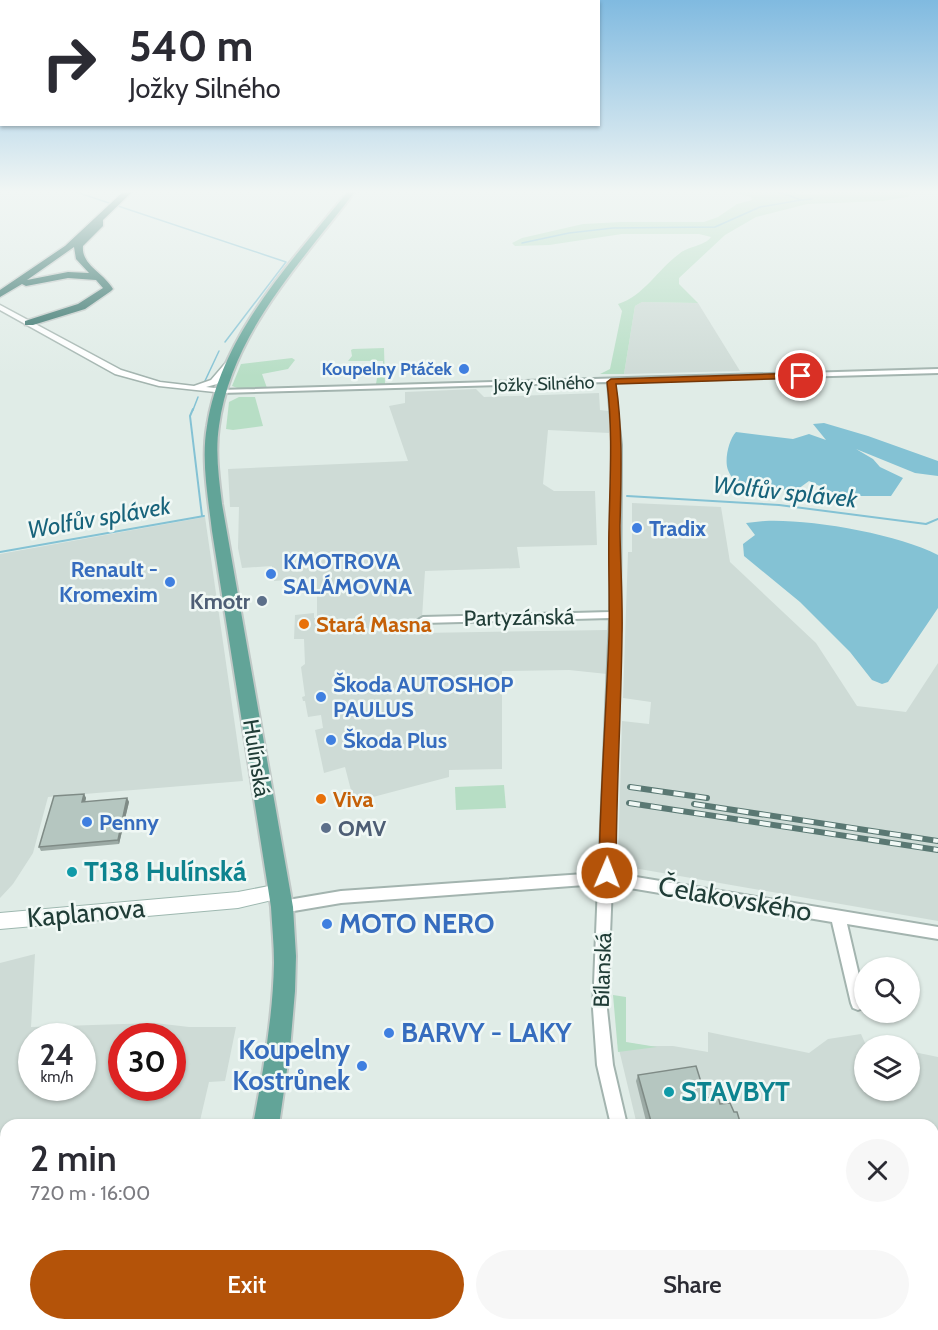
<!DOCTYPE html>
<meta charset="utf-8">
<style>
:root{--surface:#fff;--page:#f7f7f7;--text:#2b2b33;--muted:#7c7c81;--accent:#b45309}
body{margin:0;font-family:Cabin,sans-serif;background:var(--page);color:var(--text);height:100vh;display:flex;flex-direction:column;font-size:22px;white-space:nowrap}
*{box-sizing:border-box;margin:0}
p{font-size:20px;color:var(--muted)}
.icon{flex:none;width:33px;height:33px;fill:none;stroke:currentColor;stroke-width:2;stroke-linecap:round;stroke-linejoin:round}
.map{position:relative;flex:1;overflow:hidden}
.panel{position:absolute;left:0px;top:1119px;width:939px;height:212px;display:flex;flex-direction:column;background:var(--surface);border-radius:18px 18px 0 0;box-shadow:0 2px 4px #0004}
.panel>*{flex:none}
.banner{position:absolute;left:0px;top:0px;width:600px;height:126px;box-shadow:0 2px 4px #0004;background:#fff;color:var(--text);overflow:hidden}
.buttons{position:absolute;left:854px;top:957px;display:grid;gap:12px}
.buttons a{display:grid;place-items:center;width:66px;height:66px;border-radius:50%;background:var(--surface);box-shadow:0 2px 4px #0004;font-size:30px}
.speed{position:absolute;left:18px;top:1023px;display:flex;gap:12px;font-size:30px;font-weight:700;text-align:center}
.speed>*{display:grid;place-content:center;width:78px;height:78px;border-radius:50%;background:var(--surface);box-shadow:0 2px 4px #0004;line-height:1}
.speed small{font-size:15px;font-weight:400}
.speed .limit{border:9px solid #d22;background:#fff;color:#111}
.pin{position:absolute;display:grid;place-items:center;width:51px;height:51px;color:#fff;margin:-26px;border:3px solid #fff;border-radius:50%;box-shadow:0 2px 6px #0007}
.me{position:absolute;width:66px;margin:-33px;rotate:1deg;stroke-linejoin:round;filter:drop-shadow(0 0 4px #0008)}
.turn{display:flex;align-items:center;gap:21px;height:126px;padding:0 30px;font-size:27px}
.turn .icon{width:78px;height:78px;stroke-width:2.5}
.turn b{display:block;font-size:42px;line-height:51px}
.round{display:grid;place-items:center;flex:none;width:63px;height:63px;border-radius:32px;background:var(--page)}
.headline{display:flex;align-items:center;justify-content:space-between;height:102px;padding:0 30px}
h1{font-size:36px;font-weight:600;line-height:45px}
.button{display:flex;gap:12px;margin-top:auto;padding:12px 30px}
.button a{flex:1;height:69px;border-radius:36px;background:var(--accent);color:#fff;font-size:24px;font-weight:600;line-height:69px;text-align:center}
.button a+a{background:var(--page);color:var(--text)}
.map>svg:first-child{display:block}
.built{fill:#cedbd6;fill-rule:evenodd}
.green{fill:#b7dec5}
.water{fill:#84c2d4}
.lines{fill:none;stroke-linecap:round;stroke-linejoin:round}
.stream-far1{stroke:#84c2d4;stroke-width:1.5}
.stream{stroke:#84c2d4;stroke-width:2}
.minor-casing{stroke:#a3b4af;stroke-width:4}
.tertiary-casing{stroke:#a3b4af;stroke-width:3}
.secondary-casing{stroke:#9eb8b0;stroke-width:2}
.primary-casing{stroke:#c1c9c7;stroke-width:4}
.motorway-casing{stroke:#c1c9c7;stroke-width:3}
.minor{fill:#fff;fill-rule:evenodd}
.tertiary{fill:#fff;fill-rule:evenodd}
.secondary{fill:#fff;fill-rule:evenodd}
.primary{fill:#62a498;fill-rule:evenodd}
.motorway{fill:#2a6a62;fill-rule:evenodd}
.rail-casing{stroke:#5a7873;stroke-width:6}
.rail{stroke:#f0f8f5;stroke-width:4;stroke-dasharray:11;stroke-linecap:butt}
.wall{fill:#9caaa5}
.shaded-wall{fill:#7f8b86}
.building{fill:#b5c6c0;stroke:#7f8b86;stroke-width:1.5}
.route{fill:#b45309;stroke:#753606;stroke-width:1.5}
.shop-dot{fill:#3f7fe0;stroke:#f0f8f5;stroke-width:2}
.service-dot{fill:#5c6f8a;stroke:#f0f8f5;stroke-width:2}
.food-dot{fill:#e8710a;stroke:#f0f8f5;stroke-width:2}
.culture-dot{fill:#0f9aa8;stroke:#f0f8f5;stroke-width:2}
.labels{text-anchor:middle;stroke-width:5;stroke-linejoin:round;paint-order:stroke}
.far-shop-label{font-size:18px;font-weight:bold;fill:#366cbe;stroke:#f0f8f5;text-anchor:end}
.far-street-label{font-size:18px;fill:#203d37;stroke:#f0f8f5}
.shop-label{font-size:22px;font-weight:bold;fill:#366cbe;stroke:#f0f8f5;text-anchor:start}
.service-label{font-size:22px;font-weight:bold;fill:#4e5e75;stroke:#f0f8f5;text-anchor:end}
.street-label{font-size:22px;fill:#203d37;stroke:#f0f8f5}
.food-label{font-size:22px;font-weight:bold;fill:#c56008;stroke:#f0f8f5;text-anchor:start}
.water-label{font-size:24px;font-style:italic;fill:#17637b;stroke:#f0f8f5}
.near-culture-label{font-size:27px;font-weight:bold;fill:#0d838f;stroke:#f0f8f5;text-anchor:start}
.near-street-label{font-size:27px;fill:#203d37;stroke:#f0f8f5}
.near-shop-label{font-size:27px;font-weight:bold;fill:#366cbe;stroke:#f0f8f5;text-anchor:start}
</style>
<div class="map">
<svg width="938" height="1330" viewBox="0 0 938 1330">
<rect width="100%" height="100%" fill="#e0ece7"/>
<g class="built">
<path d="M642,302L698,303L740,371L624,374L635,306Z"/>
<path d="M476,389L484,397L599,393L600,410L609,411V433L548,430L543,484L554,491H595L597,545L517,547L520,568L425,571L421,633L607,630V674L569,670L502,671V769L449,770V777L354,802L345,767L324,773L315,730L323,728L321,715L308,717L305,701H303L302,697L305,696L301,667L305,664L304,639H294L295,615L314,613V618H317V578L274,581V571H272V566L242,568L238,548L239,507H230L228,469L408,461L389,406L405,403V392Z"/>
<path d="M632,503L721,507L730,562L816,643L857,706L906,712L938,663V921L628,867L618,861L622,721L649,724L651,702L623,698L628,552H632Z"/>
<path d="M205,517L243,781L48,797L33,853L13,884L0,898V554Z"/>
<path d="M35,954L31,1027L155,1023L189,1027H236L225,1081L209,1082L199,1125H6V1324L179,1325L178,1330H0V963ZM82,1036V1088H32V1036ZM172,1036V1088H122V1036Z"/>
<path d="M708,1032L809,1053L828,1039L861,1034L865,1043L878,1045L864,1046V1090H909V1051L938,1057V1330H691L689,1325L933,1324V1125H637L617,1041L648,1046H673L708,1052Z"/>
</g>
<g class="green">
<path d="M723,190H787L803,195L866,190H915L907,197L883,201L807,204L756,217L725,235L679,278V284L698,303L642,302L635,306L624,374H600L610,369L622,311L618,304C644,296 658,269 679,254C688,246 705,246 711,237L699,234H622L549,245L515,246L512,243L522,238L583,224L622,222H704L718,217L737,204L752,200L751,197Z"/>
<path d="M384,348L385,384H422L380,386L376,384L377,378L383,376V361H348L352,356L351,350L353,349Z"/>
<path d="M292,358L295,360L288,369L262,374L267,388L240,389L232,386L241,364Z"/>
<path d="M239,397H255L263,426L233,430L226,429L229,402Z"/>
<path d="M504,785L506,808L456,810L455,787Z"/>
<path d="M613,995L626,997V1042L657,1047L618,1052Z"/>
</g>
<g class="water">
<path d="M824,423L868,436L938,461V476L915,473L856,449L873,459L880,467L903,478L891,496H841L809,481L798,489L773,490L778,496L741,490C738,481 731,479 728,470C724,460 729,439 736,432L793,439L809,434L826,440L813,424Z"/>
<path d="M765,521C811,519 897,534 938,555V608L888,682L882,684L872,680L850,652L800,602L744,556L743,544L755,535L746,523Z"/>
</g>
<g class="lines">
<g class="stream-far1">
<path d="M70,190L286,262L225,342"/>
<path d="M773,190L801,200L812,199"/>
<path d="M892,192L899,190"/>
<path d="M896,193L910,190"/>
<path d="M522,243L569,233L613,228L715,227L760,207L801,200"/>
<path d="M204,383L219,351"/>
<path d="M193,410L198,397"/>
</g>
<g class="stream">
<path d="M193,409L190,416L202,516"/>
<path d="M627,496L779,505L926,524L938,519"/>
<path d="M0,552L204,516"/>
</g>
<g class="minor-casing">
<g id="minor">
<path d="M938,369V373L614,382L621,445L620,635L612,873L938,927V939L847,924L864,997L863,1008L858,1010L853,1008L851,1003L832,922L612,885L607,1009L613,1065L627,1125H611L597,1065L593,1009L598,884L341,903L282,913L277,911L275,907L277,903L282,901L341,891L599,873L610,618L423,623L418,620L423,617L610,612L613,445L608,382L221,393L219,392V390Z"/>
<path d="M656,1324H675L676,1330H658Z"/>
</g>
</g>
<g class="tertiary-casing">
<path id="tertiary" d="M0,305L121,370L160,382L194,386L211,380L229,359L236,361L217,384L206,387L224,389V393L159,386L115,374L0,310Z"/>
</g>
<g class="secondary-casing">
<path id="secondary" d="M279,884L285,887L288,892L285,897L238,908L0,929V913L238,892Z"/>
</g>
<g class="primary-casing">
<g id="primary">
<path d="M349,190H356C302,262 231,333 219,426C215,452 219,479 222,504L293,907L296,956L295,991L290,1049L279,1125H253C263,1072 273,1017 274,963C274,944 272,926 271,907L212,531C208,497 201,460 207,426C221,334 293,260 349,190Z"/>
<rect x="217" y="1324" width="30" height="6"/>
</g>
</g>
<g class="motorway-casing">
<path id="motorway" d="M125,190H134L103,220V226L83,246C81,265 104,273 113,289L111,291L85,309L33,325H25V321L78,304L103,288L96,280L68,278L26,286L22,284L0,297V290L65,246ZM74,247L76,259L89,273L68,272L27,280Z"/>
</g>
<use href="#minor" class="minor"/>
<use href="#tertiary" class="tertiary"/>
<use href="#secondary" class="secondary"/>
<use href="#primary" class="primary"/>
<use href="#motorway" class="motorway"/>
<g class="rail-casing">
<g id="rail">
<path d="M630,787L707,798"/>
<path d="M629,803L938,850"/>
<path d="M694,804L938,841"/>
</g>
</g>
<use href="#rail" class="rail"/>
</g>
<g class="wall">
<path d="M84,794L86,798L85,802L127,798L129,802L119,844L41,851L39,847Z"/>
<path d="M638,1075L706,1098L720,1104L734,1112L741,1125H647L636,1081Z"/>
</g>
<g class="shaded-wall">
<path d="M84,794L86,798L84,806L82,802Z"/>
<path d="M127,798L129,802L119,844L118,840Z"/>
</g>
<g class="building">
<path d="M84,794L82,802L127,798L118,840L39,847L54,796Z"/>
<path d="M696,1066L706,1098L718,1096L720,1104L730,1103L734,1112H737L741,1125H652L638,1075Z"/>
</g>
<linearGradient id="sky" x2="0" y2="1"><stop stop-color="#80bae0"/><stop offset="0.51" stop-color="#f1f6f4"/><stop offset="1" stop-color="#f1f6f4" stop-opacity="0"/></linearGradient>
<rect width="938" height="376" fill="url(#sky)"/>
<path class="route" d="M801,373L806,376L804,378L616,384C623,432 621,478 620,526C620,562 623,599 622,635C621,715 616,794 616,873L613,879L607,881L601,879L599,873C600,794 606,716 609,637C610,600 608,564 609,527C610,478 613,431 607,382L611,379Z"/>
<g class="shop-dot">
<circle cx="464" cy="369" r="6"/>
<circle cx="637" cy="528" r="6"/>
<circle cx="271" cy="574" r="6"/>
<circle cx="170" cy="582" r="6"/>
<circle cx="321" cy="697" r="6"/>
<circle cx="331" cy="740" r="6"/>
<circle cx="87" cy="822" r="6"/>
<circle cx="327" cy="924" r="6"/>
<circle cx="389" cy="1033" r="6"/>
<circle cx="362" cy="1066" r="6"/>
</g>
<g class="service-dot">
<circle cx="262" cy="601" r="6"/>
<circle cx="326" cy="828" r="6"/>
</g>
<g class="food-dot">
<circle cx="304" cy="624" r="6"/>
<circle cx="321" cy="799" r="6"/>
</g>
<g class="culture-dot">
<circle cx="72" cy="872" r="6"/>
<circle cx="669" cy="1092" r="6"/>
</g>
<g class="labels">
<g class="far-shop-label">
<text x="452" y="375">Koupelny Ptáček</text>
</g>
<g class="far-street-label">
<text transform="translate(544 384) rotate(-2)" y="6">Jožky Silného</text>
</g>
<g class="shop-label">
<text x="649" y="536">Tradix</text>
<text x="283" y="569">KMOTROVA<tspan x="283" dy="25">SALÁMOVNA</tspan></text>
<text x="158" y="577" text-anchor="end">Renault -<tspan x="158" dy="25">Kromexim</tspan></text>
<text x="333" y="692">Škoda AUTOSHOP<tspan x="333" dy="25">PAULUS</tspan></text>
<text x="343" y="748">Škoda Plus</text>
<text x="99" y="830">Penny</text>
</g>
<g class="service-label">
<text x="250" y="609">Kmotr</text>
<text x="338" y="836" text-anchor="start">OMV</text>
</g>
<g class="street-label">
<text transform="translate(519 617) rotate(-1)" y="8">Partyzánská</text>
<text transform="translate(257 758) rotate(81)" y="8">Hulínská</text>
<text transform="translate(602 970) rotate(-88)" y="8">Bílanská</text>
</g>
<g class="food-label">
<text x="316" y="632">Stará Masna</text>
<text x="333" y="807">Viva</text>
</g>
<g class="water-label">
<text transform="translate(785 492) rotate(6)" y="8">Wolfův splávek</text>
<text transform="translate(99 518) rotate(-10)" y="8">Wolfův splávek</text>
</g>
<g class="near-culture-label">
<text x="84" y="881">T138 Hulínská</text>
<text x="681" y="1101">STAVBYT</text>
</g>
<g class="near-street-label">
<text transform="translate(735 899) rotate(10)" y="9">Čelakovského</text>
<text transform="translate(86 913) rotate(-5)" y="9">Kaplanova</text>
</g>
<g class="near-shop-label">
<text x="339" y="933">MOTO NERO</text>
<text x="401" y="1042">BARVY - LAKY</text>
<text x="350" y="1059" text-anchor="end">Koupelny<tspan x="350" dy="31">Kostrůnek</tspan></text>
</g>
</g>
</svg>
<div class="buttons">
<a><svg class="icon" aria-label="search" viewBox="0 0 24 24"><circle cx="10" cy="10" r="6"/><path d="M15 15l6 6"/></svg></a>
<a><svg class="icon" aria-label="layers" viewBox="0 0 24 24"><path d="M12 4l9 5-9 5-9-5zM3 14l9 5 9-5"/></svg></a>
</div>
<div class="speed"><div>24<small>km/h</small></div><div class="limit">30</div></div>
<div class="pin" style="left:801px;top:376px;background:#d93025"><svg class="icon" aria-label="arrive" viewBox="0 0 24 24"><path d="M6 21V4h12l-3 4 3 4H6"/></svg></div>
<svg class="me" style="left:607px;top:873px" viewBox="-20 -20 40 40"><circle r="17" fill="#b45309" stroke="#fff" stroke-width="3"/><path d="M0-11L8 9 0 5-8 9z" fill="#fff"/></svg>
<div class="banner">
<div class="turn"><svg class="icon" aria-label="right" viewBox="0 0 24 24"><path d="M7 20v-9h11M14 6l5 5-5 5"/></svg><div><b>540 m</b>Jožky Silného</div></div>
</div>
<section class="panel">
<div class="headline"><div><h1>2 min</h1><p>720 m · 16:00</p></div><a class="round"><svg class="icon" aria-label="close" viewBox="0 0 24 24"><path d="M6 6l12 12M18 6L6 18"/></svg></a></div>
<div class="button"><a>Exit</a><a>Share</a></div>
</section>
</div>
